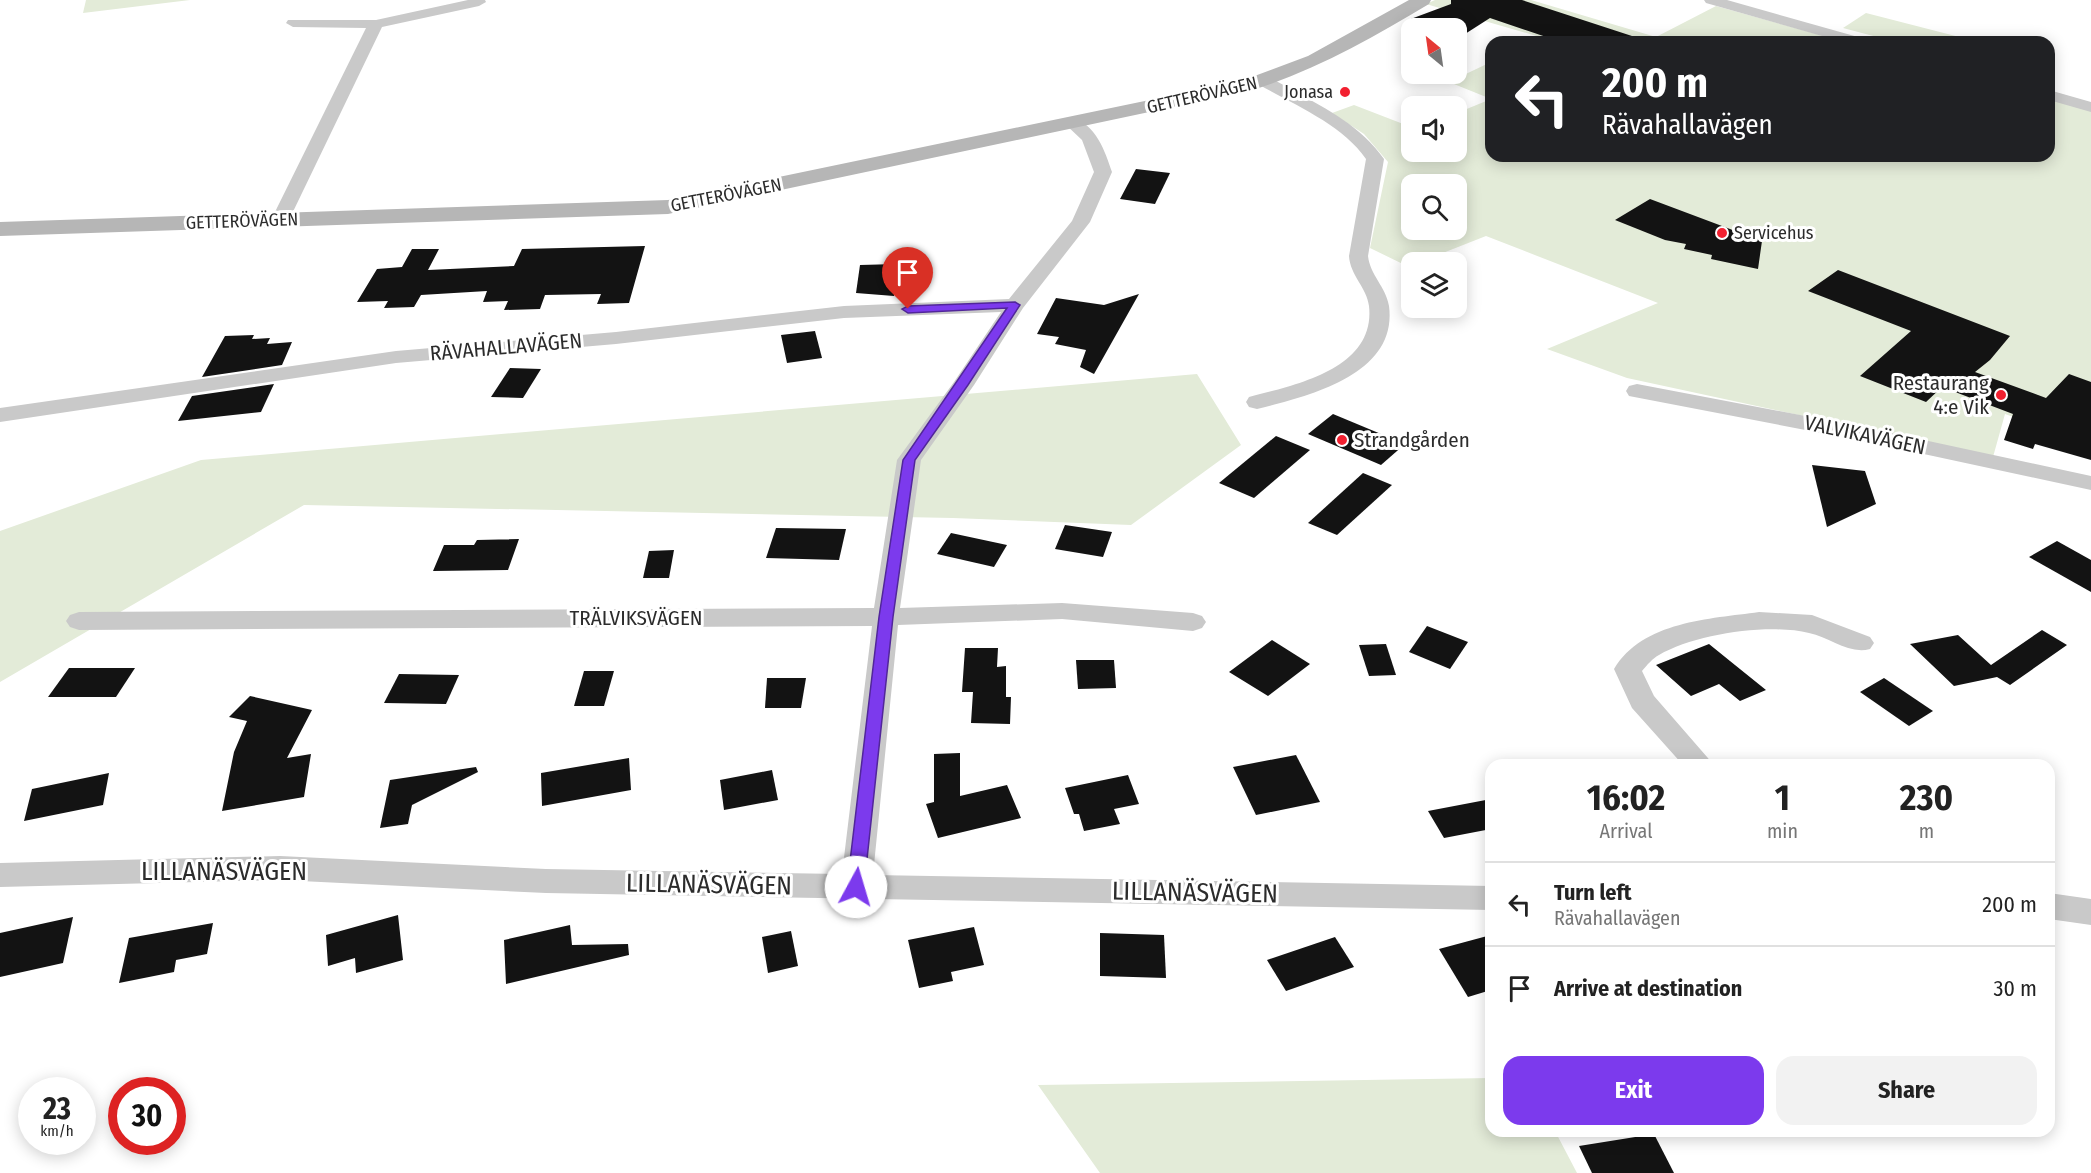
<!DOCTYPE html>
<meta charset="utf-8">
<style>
:root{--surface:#fff;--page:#f2f2f2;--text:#222;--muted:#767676;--line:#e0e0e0;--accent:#7c3aed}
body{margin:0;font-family:"Fira Sans Condensed",sans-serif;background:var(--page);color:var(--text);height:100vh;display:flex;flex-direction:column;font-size:22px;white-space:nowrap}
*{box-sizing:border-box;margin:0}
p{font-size:20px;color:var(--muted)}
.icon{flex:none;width:33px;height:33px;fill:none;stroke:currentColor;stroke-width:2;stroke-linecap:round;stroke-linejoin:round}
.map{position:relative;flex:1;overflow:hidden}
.panel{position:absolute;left:1485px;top:759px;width:570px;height:378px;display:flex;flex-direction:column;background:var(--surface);border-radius:18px;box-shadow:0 3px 15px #0003}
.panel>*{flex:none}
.top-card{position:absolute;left:1485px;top:36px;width:570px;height:126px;border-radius:18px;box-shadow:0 3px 15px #0003;background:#202124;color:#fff;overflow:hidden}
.needle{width:39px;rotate:331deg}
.buttons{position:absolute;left:1401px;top:18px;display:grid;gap:12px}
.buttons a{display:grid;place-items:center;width:66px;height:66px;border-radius:12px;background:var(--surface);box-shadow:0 3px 15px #0003;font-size:30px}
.speed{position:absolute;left:18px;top:1077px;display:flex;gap:12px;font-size:30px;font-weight:700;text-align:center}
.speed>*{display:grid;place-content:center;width:78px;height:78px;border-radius:50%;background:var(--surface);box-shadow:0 3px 15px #0003;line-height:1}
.speed small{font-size:15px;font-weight:400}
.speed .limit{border:9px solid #d22;background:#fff;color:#111}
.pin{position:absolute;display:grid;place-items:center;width:51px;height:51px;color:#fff;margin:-62px -26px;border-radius:50% 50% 50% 0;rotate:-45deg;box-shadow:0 0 6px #0007}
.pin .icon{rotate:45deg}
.me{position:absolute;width:66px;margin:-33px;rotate:6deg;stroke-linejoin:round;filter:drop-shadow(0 0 4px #0008)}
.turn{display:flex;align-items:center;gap:21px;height:126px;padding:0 18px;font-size:27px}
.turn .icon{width:78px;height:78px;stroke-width:2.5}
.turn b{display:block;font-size:42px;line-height:51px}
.eta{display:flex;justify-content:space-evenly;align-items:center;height:102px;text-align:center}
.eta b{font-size:36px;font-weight:700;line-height:42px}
.action{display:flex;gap:12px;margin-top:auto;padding:12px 18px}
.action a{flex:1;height:69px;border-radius:18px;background:var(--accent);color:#fff;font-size:24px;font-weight:700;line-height:69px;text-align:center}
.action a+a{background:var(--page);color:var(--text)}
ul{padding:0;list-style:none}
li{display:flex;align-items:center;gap:18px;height:84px;padding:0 18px;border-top:2px solid var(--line)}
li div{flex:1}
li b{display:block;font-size:22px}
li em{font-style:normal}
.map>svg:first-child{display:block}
.green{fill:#e3ebd8;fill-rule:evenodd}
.building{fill:#131313}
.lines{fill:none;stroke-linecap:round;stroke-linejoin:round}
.street{fill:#c9c9c9;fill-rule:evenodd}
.secondary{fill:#b6b6b6;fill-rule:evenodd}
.route{fill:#7c3aed;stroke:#51269a;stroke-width:1.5}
.poi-dot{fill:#f22030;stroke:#fff;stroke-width:2}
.labels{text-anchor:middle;stroke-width:6;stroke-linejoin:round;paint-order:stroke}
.far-poi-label{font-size:18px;fill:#2c2c2c;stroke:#fff;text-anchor:end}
.far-street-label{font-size:18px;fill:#2c2c2c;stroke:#fff}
.street-label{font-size:21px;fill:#2c2c2c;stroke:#fff}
.poi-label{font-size:21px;fill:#2c2c2c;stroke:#fff;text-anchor:end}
.near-street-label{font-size:26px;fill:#2c2c2c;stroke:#fff}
</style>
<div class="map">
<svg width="2091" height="1173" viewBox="0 0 2091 1173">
<rect width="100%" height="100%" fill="#fff"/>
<g class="green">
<path d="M86,0H190L83,13Z"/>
<path d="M1435,0H1531L1656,37L1716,6L1845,42H1531L1540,37L1426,4Z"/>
<path d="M1866,13L1971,40L1968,42H1896L1843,28Z"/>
<path d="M1491,62V156H2049V99L2091,111V421L2038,426L2005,414L1993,457L1627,378L1547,349L1658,303L1486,236L1420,262H1412L1409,267L1370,248L1388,162L1364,134L1332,113L1354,105L1411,127L1412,152H1456L1457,113L1491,99L1449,82ZM1412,184H1456V230H1412Z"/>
<path d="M1197,374L1241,445L1131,525L953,518L304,505L0,682V531L201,460Z"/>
<path d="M1491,1078V1131H1555L1577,1173H1100L1038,1085Z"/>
</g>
<g class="building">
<path d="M1451,0H1522L1635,37L1634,42H1561L1490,18L1465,34L1456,32V28H1441L1408,20L1451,4Z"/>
<path d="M1136,169L1170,173L1155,204L1120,199Z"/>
<path d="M1650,199L1762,241L1758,269L1711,259L1712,255L1684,249L1686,244L1665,240L1615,220Z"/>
<path d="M645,246L629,303L597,304L601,294L545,295L540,309L504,310L508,301L483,302L487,291L421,295L414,307L384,308L388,301L357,302L377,269L402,267L412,249H439L428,270L514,266L522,249Z"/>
<path d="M897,264L894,296L856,293L860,265Z"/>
<path d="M1838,270L2010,336L1990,360L1975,372L2046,398L2069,374L2091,382V460L2035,444L2033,449L2004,440L2013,414L1942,387L1926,402L1860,376L1911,331L1808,291Z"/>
<path d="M1139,294L1094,374L1080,367L1086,350L1055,344L1059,337L1037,334L1056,298L1104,305Z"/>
<path d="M815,331L822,358L787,363L781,335Z"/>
<path d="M254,335L252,339L270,338L267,344L292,342L282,365L202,377L225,336Z"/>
<path d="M510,368L541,369L523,398L491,397Z"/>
<path d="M274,384L261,412L178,421L192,396Z"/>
<path d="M1333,414L1405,444L1381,465L1308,434Z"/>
<path d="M1276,436L1310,450L1254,498L1219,483Z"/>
<path d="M1812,465L1865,471L1876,504L1827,527Z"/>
<path d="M1363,473L1392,485L1337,535L1308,523Z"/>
<path d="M1065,525L1112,532L1103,557L1055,549Z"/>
<path d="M776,528L846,529L839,560L766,558Z"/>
<path d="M951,533L1007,545L994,567L937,554Z"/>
<path d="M519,539L508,570L433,571L444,545H474L477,540Z"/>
<path d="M2057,541L2091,560V592L2029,557Z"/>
<path d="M674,550L669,578H643L649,551Z"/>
<path d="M1427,626L1468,642L1450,669L1409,652Z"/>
<path d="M2042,630L2067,645L2010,685L1997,677L1954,686L1910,644L1958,635L1991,665Z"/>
<path d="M1272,640L1310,664L1268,696L1229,672Z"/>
<path d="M1386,644L1396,675L1369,676L1359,645Z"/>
<path d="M1709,644L1730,661L1766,690L1740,701L1719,684L1691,696L1656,665Z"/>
<path d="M965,648H998L997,667L1006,666V697H1011L1010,724L971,723L973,692H962Z"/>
<path d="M1076,660H1114L1116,688L1078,689Z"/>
<path d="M69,668H135L116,697H48Z"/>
<path d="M584,671H614L604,706H574Z"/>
<path d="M399,674L459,675L446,704L384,703Z"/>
<path d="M767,678H806L801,708H765Z"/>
<path d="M1884,678L1933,711L1909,726L1860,692Z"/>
<path d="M250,696L312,710L287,758L311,754L304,797L222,811L234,752L247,721L229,717Z"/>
<path d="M960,753V796L1007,785L1021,818L938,838L926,804L934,802V754Z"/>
<path d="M1296,755L1320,802L1256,815L1233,767Z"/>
<path d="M629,758L631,790L542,806L541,773Z"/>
<path d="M476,767L478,772L412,805L408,824L380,828L390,780Z"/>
<path d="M772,770L778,800L724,810L720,780Z"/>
<path d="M109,773L103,805L24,821L32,789Z"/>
<path d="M1128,775L1139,804L1114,809L1120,824L1084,831L1079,814H1074L1065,788Z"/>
<path d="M1491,799V829L1444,838L1428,811Z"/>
<path d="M398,915L403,960L356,973L355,958L328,966L326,935Z"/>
<path d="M73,917L63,963L0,977V933Z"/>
<path d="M213,923L207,954L176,960L174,972L119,983L129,938Z"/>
<path d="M570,925L572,945L628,944L629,955L506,984L504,940Z"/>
<path d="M974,927L984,965L951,972L953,981L919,988L908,940Z"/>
<path d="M791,931L798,966L768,973L762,937Z"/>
<path d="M1100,933L1164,935L1166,978L1100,976Z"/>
<path d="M1491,935V990L1468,997L1439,949Z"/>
<path d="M1335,937L1354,967L1286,991L1267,960Z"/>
<path d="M1654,1134L1674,1173H1592L1579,1146Z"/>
</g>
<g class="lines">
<g class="street">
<path d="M468,0H485L486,2L479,6L382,27L289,220L287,224H273L271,220L366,28L293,27L286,23L288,20H376Z"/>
<path d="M1704,0H1727L1865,39L1868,42H1843L1706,3Z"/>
<path d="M1264,76C1275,79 1284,86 1294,91C1327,109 1362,127 1384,159L1368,256C1370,275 1386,287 1389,306C1398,375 1308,396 1257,409L1249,407L1246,402L1249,397C1295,385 1376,369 1369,306C1367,288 1350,275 1349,256L1366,159C1342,124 1294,105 1258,84L1256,81L1258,78Z"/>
<path d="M2049,90L2091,102V112L2049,100Z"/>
<path d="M1072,118C1096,124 1105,151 1112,172L1090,222L1023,308L974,385L921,460L900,608L1062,603L1193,613L1202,616L1206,622L1202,628L1193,631L1062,619L898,625L873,875L1491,886V910L546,893L280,880L0,887V863L280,856L546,869L842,874L872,626L79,630L70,627L66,621L70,615L79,612L874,608L897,460L954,382L1001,312L844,318L616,344L396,363L0,422V408L396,351L616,332L844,306L1009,299L1072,221L1094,172L1082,140L1064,123Z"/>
<path d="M1637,384L1868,428L2091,476V490L1868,442L1629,396L1626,391L1629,386Z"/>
<path d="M1759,612L1812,615L1870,637L1874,643L1870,649C1849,655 1830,637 1809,633C1768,623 1695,634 1659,655C1653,658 1647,665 1642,671L1654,696L1714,765H1683L1632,708L1614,669C1643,621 1710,619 1759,612Z"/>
<path d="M2049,893L2091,899V925L2049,919Z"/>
</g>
<path class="secondary" d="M1409,0H1431L1429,4C1372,38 1316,70 1253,90L668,214L0,236V222L668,200L1241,81L1308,56Z"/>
</g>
<path class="route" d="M1015,302L1020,305L968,385L915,460L893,617L864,887L862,891L856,893L850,891L847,887L879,617L903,460L1007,308L908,313L902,309L908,306Z"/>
<g class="poi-dot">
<circle cx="1345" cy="92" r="6"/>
<circle cx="1722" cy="233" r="6"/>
<circle cx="2001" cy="395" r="6"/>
<circle cx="1342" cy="440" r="6"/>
</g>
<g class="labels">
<g class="far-poi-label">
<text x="1333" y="98">Jonasa</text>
<text x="1734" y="239" text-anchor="start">Servicehus</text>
</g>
<g class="far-street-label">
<text transform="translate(1202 95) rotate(-13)" y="6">GETTERÖVÄGEN</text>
<text transform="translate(726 195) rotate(-11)" y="6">GETTERÖVÄGEN</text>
<text transform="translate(242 221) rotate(-2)" y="6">GETTERÖVÄGEN</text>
</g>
<g class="street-label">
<text transform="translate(506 347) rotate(-5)" y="7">RÄVAHALLAVÄGEN</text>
<text transform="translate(1865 435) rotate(12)" y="7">VALVIKAVÄGEN</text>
<text x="636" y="625">TRÄLVIKSVÄGEN</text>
</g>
<g class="poi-label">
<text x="1989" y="390">Restaurang<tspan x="1989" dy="24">4:e Vik</tspan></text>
<text x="1354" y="447" text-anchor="start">Strandgården</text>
</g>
<g class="near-street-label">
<text x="224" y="880">LILLANÄSVÄGEN</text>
<text transform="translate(709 884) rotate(1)" y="9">LILLANÄSVÄGEN</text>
<text transform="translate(1195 892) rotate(1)" y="9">LILLANÄSVÄGEN</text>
</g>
</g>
</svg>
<div class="buttons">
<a><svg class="needle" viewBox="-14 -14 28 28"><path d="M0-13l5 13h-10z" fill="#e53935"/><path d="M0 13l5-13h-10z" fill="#767676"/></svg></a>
<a><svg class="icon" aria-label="sound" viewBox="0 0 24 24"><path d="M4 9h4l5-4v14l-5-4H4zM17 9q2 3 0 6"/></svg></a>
<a><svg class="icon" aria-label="search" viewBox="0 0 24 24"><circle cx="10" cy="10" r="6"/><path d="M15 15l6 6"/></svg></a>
<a><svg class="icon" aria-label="layers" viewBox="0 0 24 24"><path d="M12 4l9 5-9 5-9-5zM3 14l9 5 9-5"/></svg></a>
</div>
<div class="speed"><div>23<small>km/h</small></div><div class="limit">30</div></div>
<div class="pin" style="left:908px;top:309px;background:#d93025"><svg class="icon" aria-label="arrive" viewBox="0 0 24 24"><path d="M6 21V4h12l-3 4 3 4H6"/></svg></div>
<svg class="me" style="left:856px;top:887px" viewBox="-20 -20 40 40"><circle r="19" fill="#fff"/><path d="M0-13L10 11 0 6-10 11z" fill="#7c3aed"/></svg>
<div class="top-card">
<div class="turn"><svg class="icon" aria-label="left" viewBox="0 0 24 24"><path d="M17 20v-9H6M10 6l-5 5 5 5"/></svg><div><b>200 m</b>Rävahallavägen</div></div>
</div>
<section class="panel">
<div class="eta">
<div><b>16:02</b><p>Arrival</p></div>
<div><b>1</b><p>min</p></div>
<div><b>230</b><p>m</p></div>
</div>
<ul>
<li><svg class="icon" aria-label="left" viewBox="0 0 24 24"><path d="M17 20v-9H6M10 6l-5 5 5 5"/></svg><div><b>Turn left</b><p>Rävahallavägen</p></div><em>200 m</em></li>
<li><svg class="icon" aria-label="arrive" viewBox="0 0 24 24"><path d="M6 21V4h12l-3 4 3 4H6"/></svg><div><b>Arrive at destination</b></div><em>30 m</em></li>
</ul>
<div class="action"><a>Exit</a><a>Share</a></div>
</section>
</div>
